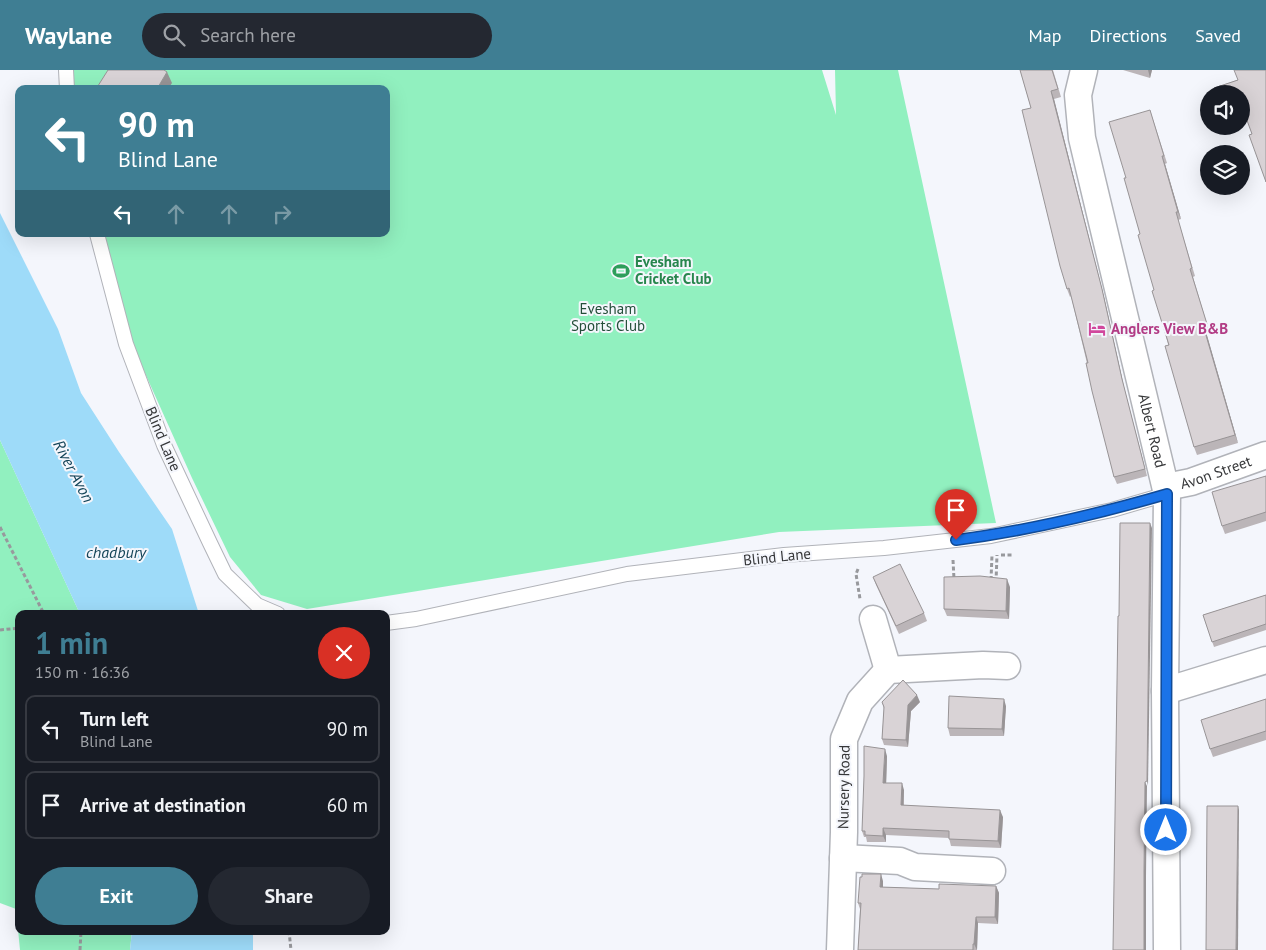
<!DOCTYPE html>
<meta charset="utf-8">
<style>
:root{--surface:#171b24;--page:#242831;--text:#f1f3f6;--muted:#9ea1a6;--line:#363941;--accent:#3f7e93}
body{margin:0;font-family:"PT Sans",sans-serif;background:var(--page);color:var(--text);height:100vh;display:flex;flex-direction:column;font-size:19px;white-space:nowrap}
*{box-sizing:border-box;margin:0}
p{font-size:16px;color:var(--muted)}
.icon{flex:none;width:28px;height:28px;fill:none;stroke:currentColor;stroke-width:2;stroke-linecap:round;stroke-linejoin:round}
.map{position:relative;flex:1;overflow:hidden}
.details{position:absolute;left:15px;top:540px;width:375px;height:325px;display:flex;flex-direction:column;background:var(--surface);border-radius:10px;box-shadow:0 5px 20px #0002}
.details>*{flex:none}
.hud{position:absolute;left:15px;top:15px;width:375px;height:152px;border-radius:10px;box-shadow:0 5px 20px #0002;background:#3f7e93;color:#fff;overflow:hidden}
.fabs{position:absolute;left:1200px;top:15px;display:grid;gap:10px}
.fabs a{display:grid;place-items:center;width:50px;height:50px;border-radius:50%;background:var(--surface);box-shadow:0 5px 20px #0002;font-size:25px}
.pin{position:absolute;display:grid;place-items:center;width:42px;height:42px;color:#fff;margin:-51px -21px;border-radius:50% 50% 50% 0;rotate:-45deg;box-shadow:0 0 5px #0007}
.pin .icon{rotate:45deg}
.me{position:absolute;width:55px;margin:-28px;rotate:0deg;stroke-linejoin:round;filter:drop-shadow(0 0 4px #0008)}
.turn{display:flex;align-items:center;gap:18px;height:105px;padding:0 20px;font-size:22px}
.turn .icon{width:65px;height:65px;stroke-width:2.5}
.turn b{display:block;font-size:35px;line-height:42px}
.lanes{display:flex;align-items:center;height:48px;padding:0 20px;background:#0003;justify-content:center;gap:25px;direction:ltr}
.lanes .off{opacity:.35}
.round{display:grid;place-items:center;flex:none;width:52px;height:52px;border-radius:26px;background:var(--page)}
.head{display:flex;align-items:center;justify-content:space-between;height:85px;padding:0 20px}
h1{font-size:30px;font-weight:800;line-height:38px;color:var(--accent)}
.cta{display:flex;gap:10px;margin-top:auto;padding:10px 20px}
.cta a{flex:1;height:58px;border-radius:30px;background:var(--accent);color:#fff;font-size:20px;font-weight:800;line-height:58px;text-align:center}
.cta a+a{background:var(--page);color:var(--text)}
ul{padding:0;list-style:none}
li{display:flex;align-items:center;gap:15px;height:68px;margin:0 10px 8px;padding:0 10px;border:2px solid var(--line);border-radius:10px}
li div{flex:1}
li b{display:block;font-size:19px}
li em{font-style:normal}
header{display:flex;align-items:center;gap:30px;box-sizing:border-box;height:70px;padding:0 25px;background:var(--accent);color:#fff}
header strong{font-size:24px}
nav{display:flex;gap:28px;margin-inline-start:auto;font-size:18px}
.search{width:350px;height:45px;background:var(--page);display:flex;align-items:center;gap:12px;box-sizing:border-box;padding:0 18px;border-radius:28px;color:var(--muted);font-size:19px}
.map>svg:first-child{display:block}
.green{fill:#91f0bf}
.water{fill:#9edbf9}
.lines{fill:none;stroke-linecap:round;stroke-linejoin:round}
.service-casing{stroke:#b1b3b9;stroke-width:16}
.minor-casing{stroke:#b1b3b9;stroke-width:29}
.path{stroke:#98999d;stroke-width:3;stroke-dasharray:4 2.5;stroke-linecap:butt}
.service{stroke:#fff;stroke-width:14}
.minor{stroke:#fff;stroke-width:26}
.wall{fill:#bbb5b8}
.shaded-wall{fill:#989496}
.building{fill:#d9d3d6;stroke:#989496}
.route-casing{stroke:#114b97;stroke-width:12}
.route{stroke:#1a73e8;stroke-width:9}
.labels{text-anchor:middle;stroke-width:4;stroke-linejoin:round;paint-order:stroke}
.leisure-label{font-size:15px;font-weight:bold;fill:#27864d;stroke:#f4f6fc;text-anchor:start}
.park-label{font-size:15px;fill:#234e39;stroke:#f4f6fc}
.hotel-label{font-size:15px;font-weight:bold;fill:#b23c85;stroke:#f4f6fc;text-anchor:start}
.street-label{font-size:15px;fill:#363739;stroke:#f4f6fc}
.water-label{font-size:16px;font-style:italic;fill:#134458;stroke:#f4f6fc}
</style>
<header>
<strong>Waylane</strong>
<div class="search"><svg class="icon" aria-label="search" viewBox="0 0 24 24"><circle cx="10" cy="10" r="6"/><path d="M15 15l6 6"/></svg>Search here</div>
<nav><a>Map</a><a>Directions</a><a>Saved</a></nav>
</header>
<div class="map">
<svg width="1266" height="880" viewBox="0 0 1266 880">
<rect width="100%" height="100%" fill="#f4f6fc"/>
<g class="green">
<path d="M73,0H822L836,45L835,0H898L996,453L779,462L307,539L261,525L230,487L192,408L131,272L104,164H386V19H73Z"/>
<path d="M0,370L80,544H19V861H132L130,880H20L16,839L0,833Z"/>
</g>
<g class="water">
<path d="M0,143L58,259L81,323L119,382L172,459L199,544H80L0,370Z"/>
<path d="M132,861H253V880H130Z"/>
</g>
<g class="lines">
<g class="service-casing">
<g id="service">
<path d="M66,0L67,19"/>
<path d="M97,164L126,274L164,375L210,473L225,504L257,535L278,544"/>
<path d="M386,553L416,549L627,504L784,485L884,478L991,466L1112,440L1167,424"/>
</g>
</g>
<g class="minor-casing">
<g id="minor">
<path id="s1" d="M1084,0L1078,25L1082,68L1167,424L1165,621L1167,880"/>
<path id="s2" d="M1166,417L1191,412L1266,385"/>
<path d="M873,549L888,600"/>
<path d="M1165,621L1266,590"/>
<path d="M843,788L900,791L915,797L992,801"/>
<path d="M840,880L844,762V669L860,631L888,600L983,595L1007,596"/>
</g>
</g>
<g class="path">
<path d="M0,457L44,544"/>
<path d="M1001,485H1013"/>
<path d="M953,490L954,509"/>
<path d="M858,499L856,504L860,529"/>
<path d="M991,510L992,485"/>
<path d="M996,512L997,485"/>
<path d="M0,560L19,558"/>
<path d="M289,861L291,880"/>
<path d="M80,880L81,861"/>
</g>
<use href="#service" class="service"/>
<use href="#minor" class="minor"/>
</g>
<g class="wall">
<path d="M1020,0H1053L1061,27L1054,29L1104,227L1124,317L1147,406L1117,414L1114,407L1071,226L1070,227L1067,219L1031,38Z"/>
<path d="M1123,0H1152L1150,8Z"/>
<path d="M1266,0L1252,64L1241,24H1216L1214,18Z"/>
<path d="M1150,40L1167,93L1165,94L1181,149L1178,150L1195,206L1193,207L1209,261L1206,262L1238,373L1197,385L1194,377L1126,108Z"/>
<path d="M1266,406V451L1225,464L1222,456Z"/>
<path d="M873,507L924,543L927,551L899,564L876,515Z"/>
<path d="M1010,517L1009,549L947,546L944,539Z"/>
<path d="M1266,525V560L1214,577L1203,545Z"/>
<path d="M1266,629V670L1213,687L1210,679Z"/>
<path d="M882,632H920L911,641L908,677L884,675L882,669L884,639Z"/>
<path d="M1006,636L1004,666H950L948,658Z"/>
<path d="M887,686L886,713L904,720V735L1003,747L1001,778L951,776L949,768L886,765V772H867L866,767H864L862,761Z"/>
<path d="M883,811V817L939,819L996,816L999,823L998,854L978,853L977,880H858L860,839L858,833Z"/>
</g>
<g class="shaded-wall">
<path d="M1148,0H1152L1150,8Z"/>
<path d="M167,2L172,13L168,19H157Z"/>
<path d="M1051,21L1054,29L1104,227L1124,317L1147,406L1145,399L1122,309Z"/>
<path d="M1162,86L1165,94L1181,149L1178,142Z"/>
<path d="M1203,255L1206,262L1238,373L1235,365Z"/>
<path d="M1150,453L1152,458L1148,716L1147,711Z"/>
<path d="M1007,509L1010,517L1009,549L1006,541Z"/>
<path d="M917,625L920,632L911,641L908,677L906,670L908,635Z"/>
<path d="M1004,629L1006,636L1004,666L1002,659Z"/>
<path d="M885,679L887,686L886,719L883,713Z"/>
<path d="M1145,712L1147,716L1146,806V880H1144V802Z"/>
<path d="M902,713L904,720L903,742L901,735Z"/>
<path d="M1238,736L1239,740L1238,880H1236Z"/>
<path d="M1000,740L1003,747L1001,778L998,771Z"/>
<path d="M883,758L886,765V772L883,766Z"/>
<path d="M881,804L883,811V823L880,817Z"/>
<path d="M996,816L999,823L998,854L995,847Z"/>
<path d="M976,847L978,853L977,880L974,874Z"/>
</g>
<g class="building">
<path d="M108,0H164L167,2L157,19H96Z"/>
<path d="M1020,0H1052L1058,19L1051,21L1102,219L1122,309L1145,399L1114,407L1092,321L1086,293H1088L1069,218L1067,219L1060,196L1022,40L1031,38Z"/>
<path d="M1234,0H1266V112L1249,65L1252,64L1241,34V24H1234L1214,18L1238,10Z"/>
<path d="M1150,40L1164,86H1162L1178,142H1176L1192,198L1190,199L1207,254L1203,255L1235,365L1194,377L1165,276L1169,275L1152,221L1154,220L1138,165L1140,164L1124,108H1126L1109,52Z"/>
<path d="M1266,406V442L1222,456L1212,422Z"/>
<path d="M1120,453H1150L1147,711L1145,712L1144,802V880H1113L1118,546H1119Z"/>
<path d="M900,494L924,543L896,556L873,507Z"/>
<path d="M980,506L1007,509L1006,541L944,539V507Z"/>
<path d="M1266,525V554L1212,572L1203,545Z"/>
<path d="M903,610L917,625L908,635L906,670L882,669L884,637L882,632Z"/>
<path d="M949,626L1004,629L1002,659L948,658Z"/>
<path d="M1266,629V661L1210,679L1201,650Z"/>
<path d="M864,676L885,679L883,713H902L901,735L1000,740L998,771L949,769V761L883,758V766L865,765V761H862L864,706Z"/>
<path d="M1207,736H1238L1236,880H1206Z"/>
<path d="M862,804H881L880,817L939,819V814L996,816L995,847H976L974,874H973V880H858L861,833H858L860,807H862Z"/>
</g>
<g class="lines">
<g class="route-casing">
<path id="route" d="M956,470C1027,461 1098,444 1167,424L1166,760"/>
</g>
<use href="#route" class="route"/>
</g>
<defs>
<g id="stadium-bare" transform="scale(1.35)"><path d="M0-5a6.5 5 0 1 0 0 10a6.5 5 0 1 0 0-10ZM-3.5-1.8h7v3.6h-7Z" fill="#2e9e5b" stroke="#f4f6fc" stroke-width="2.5" paint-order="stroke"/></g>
<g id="hotel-bare" transform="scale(1.35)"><path d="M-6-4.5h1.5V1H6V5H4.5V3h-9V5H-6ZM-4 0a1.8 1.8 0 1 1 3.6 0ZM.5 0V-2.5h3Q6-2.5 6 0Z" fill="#d1479c" stroke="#f4f6fc" stroke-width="2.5" paint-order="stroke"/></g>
</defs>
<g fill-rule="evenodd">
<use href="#stadium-bare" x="621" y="201"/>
<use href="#hotel-bare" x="1097" y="259"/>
</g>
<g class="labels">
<g class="leisure-label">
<text x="635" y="197">Evesham<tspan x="635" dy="17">Cricket Club</tspan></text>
</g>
<g class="park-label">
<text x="608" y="244">Evesham<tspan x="608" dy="17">Sports Club</tspan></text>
</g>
<g class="hotel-label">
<text x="1111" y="264">Anglers View B&amp;B</text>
</g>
<g class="street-label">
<text dy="5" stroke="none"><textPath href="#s1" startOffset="370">Albert Road</textPath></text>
<text transform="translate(163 369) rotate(67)" y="5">Blind Lane</text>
<text dy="5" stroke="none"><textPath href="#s2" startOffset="52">Avon Street</textPath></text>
<text transform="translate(777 487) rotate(-6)" y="5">Blind Lane</text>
<text transform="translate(844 717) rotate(-89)" y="5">Nursery Road</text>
</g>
<g class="water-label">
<text transform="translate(74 401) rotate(62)" y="6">River Avon</text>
<text x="116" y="488">chadbury</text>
</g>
</g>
</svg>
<div class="fabs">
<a><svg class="icon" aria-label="sound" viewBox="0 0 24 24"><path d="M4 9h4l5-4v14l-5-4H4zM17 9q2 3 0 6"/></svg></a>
<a><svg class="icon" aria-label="layers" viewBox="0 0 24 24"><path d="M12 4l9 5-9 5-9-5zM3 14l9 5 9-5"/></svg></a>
</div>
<div class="pin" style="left:956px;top:470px;background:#d93025"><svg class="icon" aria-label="arrive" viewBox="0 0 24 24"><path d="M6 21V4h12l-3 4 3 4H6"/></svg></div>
<svg class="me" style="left:1166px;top:760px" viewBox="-20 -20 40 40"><circle r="17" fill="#1a73e8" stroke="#fff" stroke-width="3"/><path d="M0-11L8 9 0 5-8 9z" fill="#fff"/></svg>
<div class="hud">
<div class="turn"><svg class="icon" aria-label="left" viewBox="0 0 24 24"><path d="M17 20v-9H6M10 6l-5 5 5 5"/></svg><div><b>90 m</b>Blind Lane</div></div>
<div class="lanes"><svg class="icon" aria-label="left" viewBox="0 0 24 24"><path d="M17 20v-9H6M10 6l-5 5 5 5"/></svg><svg class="icon off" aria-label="ahead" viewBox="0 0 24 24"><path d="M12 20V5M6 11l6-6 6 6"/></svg><svg class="icon off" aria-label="ahead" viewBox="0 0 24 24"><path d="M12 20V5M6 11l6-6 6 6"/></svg><svg class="icon off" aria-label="right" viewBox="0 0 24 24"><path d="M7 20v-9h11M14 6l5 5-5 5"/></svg></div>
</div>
<section class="details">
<div class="head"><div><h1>1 min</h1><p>150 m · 16:36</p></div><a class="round" style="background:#d93025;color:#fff"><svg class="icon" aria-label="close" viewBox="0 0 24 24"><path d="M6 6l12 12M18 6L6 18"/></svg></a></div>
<ul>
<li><svg class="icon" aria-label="left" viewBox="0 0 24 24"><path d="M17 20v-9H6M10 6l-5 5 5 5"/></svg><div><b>Turn left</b><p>Blind Lane</p></div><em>90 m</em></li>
<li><svg class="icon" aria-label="arrive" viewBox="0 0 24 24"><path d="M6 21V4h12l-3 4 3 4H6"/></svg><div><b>Arrive at destination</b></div><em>60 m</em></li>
</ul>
<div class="cta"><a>Exit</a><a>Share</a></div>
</section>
</div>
